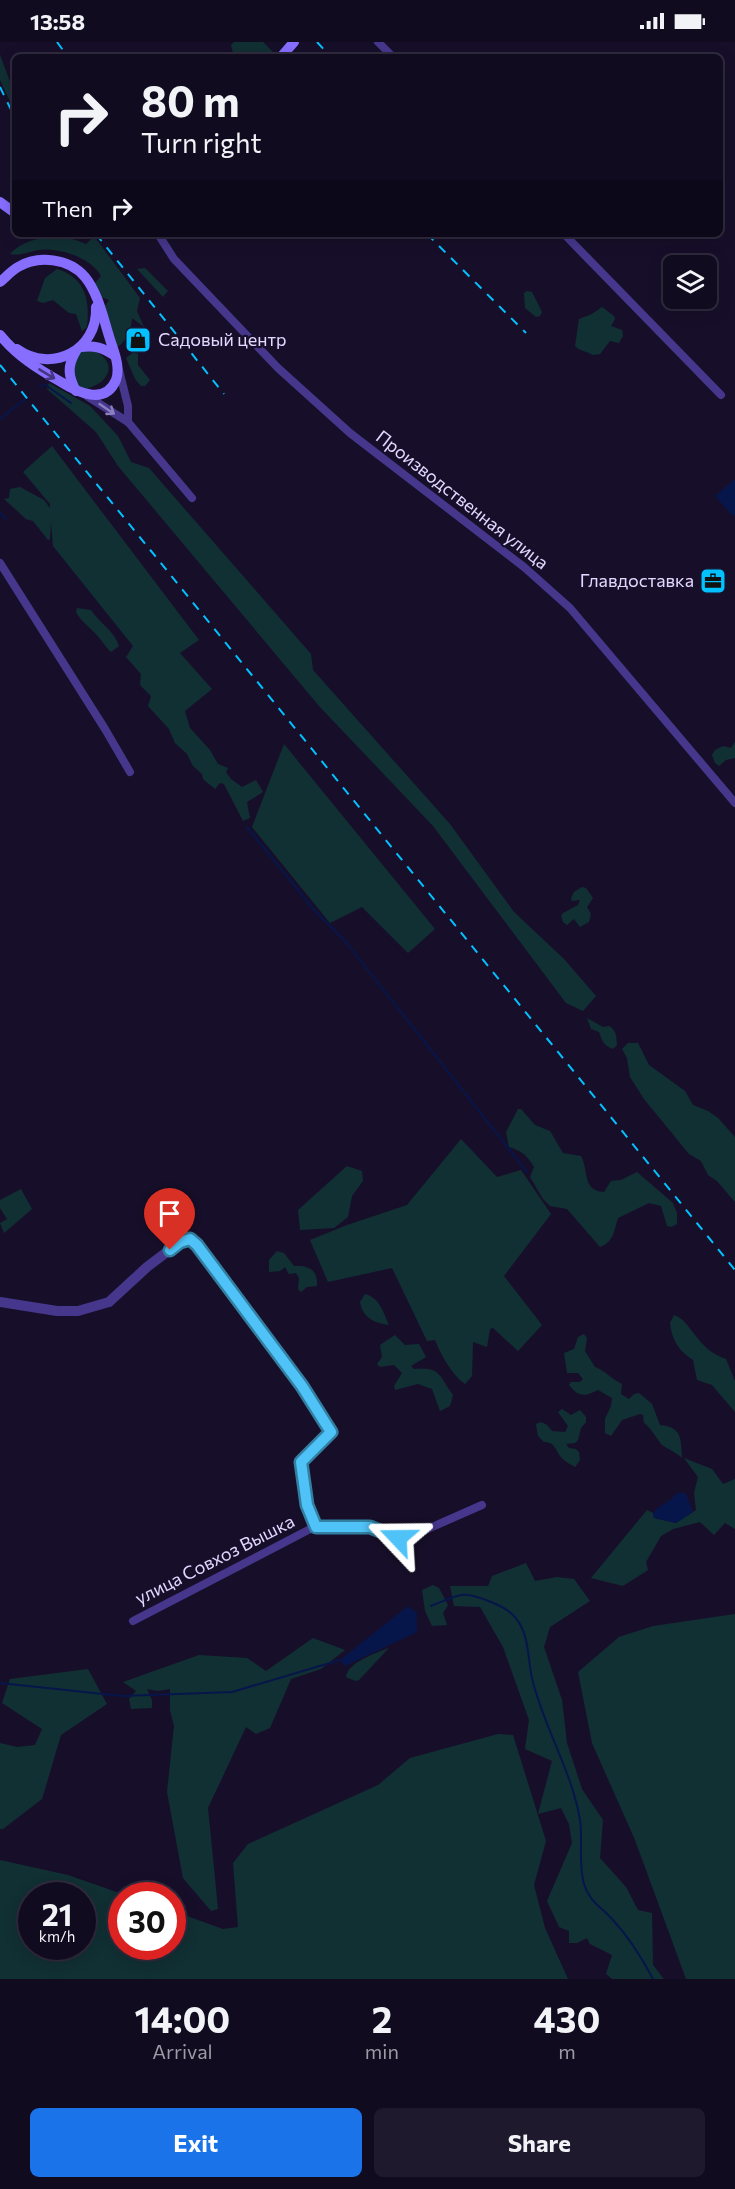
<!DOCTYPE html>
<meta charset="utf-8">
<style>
:root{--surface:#110b20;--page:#1e192d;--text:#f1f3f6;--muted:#9c9ba5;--line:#302b3e;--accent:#1a73e8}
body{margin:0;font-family:Commissioner,sans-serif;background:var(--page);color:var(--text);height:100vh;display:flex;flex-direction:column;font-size:22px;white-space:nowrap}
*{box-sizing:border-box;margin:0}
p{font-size:20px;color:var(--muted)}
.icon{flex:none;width:33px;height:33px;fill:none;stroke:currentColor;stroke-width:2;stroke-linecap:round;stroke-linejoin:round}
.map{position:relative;height:1937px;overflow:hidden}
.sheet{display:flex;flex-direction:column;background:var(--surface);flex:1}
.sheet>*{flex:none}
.hud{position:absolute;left:12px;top:12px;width:711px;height:183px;border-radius:9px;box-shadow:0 3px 15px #0003,0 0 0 2px var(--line);background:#110b20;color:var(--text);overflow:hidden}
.fabs{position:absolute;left:663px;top:213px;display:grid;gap:12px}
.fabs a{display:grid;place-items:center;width:54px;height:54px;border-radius:9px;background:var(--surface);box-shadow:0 3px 15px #0003,0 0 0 2px var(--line);font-size:30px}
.speed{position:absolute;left:18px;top:1840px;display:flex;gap:12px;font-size:30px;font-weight:700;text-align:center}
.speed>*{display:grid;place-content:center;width:78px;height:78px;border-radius:50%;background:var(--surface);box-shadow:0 3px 15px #0003,0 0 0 2px var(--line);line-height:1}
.speed small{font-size:15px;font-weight:400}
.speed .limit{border:9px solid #d22;background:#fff;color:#111}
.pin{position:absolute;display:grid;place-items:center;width:51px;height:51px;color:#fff;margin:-62px -26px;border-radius:50% 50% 50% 0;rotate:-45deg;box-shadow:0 0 6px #0007}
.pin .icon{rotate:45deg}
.me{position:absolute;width:66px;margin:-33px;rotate:293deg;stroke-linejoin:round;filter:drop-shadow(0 0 4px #0008)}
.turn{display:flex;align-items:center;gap:21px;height:126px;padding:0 30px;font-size:27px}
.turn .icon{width:78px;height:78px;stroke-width:2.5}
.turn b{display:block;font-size:42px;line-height:51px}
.then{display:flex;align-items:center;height:57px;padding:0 30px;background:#0003;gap:12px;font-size:22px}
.eta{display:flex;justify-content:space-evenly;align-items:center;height:102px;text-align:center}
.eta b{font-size:36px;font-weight:700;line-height:42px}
.cta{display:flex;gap:12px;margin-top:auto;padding:12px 30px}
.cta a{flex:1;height:69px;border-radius:9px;background:var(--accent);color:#fff;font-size:24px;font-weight:700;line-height:69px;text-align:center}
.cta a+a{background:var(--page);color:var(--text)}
.status{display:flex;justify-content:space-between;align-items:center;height:42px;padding:0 30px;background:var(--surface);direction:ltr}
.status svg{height:16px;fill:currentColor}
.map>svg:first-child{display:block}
.green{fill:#113034;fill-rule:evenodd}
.water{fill:#07164a}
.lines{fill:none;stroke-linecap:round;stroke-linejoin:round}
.stream{stroke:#07164a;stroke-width:2}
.minor{stroke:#46378c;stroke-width:8}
.tertiary{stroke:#46378c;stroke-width:10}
.secondary{stroke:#876eff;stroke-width:10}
.rail{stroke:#03c1ff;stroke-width:2;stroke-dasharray:9 8;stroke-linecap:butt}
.oneway{stroke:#44357f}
.oneway2{stroke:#8c7fc0}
.route-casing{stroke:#337fa1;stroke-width:15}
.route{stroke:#4fc3f7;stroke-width:10}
.labels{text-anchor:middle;stroke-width:4.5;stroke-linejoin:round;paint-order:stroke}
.poi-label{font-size:18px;fill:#e2d7ff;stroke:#170f2a;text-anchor:start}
.street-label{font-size:18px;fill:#e2d7ff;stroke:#170f2a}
</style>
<div class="status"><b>13:58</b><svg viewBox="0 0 49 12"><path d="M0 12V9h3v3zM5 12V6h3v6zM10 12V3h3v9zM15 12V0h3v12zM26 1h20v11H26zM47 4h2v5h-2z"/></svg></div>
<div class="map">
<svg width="735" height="1937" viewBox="0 0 735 1937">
<rect width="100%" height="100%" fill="#170f2a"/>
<g class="green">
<path d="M234,0H263L273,10V15H234L231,3Z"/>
<path d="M0,13L15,53V70L0,38Z"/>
<path d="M94,194L140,256L137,269L144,285L132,276C131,289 127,299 116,306L105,264L109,258L101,255L94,242L101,234C91,215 58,205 38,208C28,210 20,214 10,212C27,193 64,191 86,202Z"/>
<path d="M145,226L168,249L163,255L137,227Z"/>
<path d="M57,227C86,236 90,259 87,285L82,289L76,272L69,271L53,258L43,261L37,259L45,236Z"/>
<path d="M527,249L532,250L542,270L540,274L536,275L525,266L524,251Z"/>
<path d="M602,265L614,274L615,277L611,284L622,288L623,294L619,301L610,299L600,312L593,313C586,309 580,309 575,304L579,277L592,272Z"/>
<path d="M91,307C119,319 111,341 85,347L78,344L72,338L73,316L80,310Z"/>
<path d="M134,310L138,312V323L150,338L145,344H141L135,337L126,316Z"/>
<path d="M49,341L90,364L118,394L131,420L149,426L311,612L313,628L450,782L514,870L564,917L596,954L583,969L566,961L433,784L319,664L118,424L96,390L47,347Z"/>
<path d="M52,404L199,598L180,611L212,647L185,669L190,686L210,708L218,722L228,726L226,730L231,737L242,745L256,738L263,750L247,760L250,776L243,779L224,742L220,741L215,747L203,737L202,732L193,724L187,712L175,701L169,687L148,664L151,654L140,643L141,632L126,615L133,604L53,504L51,480L50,497L48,498L33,479L26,477L4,457L9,456L10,447L20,445L44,458L50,466V462L23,430Z"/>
<path d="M77,566L91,568C99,581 114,588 119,604L111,610C104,603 100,596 94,590C87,583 81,579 76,570Z"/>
<path d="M735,700V716L726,718L719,724L715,721L712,713L715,708L723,704L731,706Z"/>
<path d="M284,702L435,887L408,911L362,865L330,881L252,785Z"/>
<path d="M582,845L586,846L593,856L587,865L591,872L589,880L580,885L574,877L567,883L563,880L561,874L563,871L578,863L580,858L572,859L571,856L574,850Z"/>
<path d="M587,976L603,985L609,984C617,989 616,994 617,1003L613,1007C604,1004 602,999 599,990L591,987Z"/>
<path d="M628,1001H638L649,1023L685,1049L693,1063L708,1069L718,1076L735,1095V1160L717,1139L708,1133L701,1119L689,1112L644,1057L630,1035L627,1016L622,1007Z"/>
<path d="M518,1067H521L535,1083L550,1089L563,1111L581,1114C589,1129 582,1149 604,1150L611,1139L621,1138L637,1130L673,1161L677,1171V1182L671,1185L667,1184L661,1164L649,1161L618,1176C614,1188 614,1200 600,1205L567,1167L550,1164L543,1157L530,1135L534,1125C527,1113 522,1109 509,1105L506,1090Z"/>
<path d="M461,1097L497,1135L521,1128L551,1172L504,1234L542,1283L518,1309L493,1286L490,1287L487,1305L473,1300L472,1334L465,1342C452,1333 441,1313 435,1298L427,1299L392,1226L328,1240L310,1198L347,1183L407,1163Z"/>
<path d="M347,1124L362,1129L363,1139L352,1154L348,1175L334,1186L300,1188L298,1168Z"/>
<path d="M21,1147L32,1167L4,1191L0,1181L7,1177L0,1166V1158Z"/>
<path d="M277,1209L284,1211L294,1224C309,1223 318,1228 317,1244L307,1245L301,1250L298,1247L299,1236L296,1231L289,1232L285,1225L280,1229L269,1230V1218Z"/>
<path d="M365,1252C380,1256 383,1270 389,1283C374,1281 363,1276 360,1260Z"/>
<path d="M674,1273C685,1277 688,1285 695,1293C703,1304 713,1313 726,1317L735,1339V1370L712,1343L697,1338L693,1318C678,1308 672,1298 670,1281Z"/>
<path d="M584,1292L587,1296L585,1309L595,1325C606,1329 611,1337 622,1342L621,1352L629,1357L634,1352L639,1351L652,1362L660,1383C682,1385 681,1397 682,1416C676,1410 665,1406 661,1402C655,1394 652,1387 644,1381L643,1373L640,1372L622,1378L611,1394L605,1391V1377L611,1364L612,1356L598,1348C584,1355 579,1355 569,1343L571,1340H580L583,1337L578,1331H567L564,1311L574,1307L578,1295Z"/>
<path d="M395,1293L405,1303L419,1302L426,1315L411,1324L414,1327C441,1325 438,1332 453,1353L450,1364L440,1369L432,1347L418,1342L395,1348L394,1344L402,1331L394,1323L380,1325L377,1322L382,1315L380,1303Z"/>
<path d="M562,1367L571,1373L580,1368L586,1375V1380L581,1386L578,1398L575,1401L566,1402L569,1406L576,1407L579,1410L580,1418L575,1425C571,1422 565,1420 562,1416C555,1409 556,1400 544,1400L538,1394L536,1382L541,1380L547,1383L552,1389L565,1390L568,1384L558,1370Z"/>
<path d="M684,1416L712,1427L723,1442L735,1437V1487L725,1481L714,1493L700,1480L673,1487L661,1494L646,1520L648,1528L623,1544L591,1536L647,1468L653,1471L654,1476L676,1481L696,1468L694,1451L698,1435Z"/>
<path d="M526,1521L535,1539L557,1535L574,1537L590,1559L550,1585L544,1605L562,1658L567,1701L582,1747L603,1778L600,1816L626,1845L638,1868L652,1871L653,1923L664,1937H612L606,1932L612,1913L590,1902L587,1896L577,1901H569V1889L559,1885L547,1859L572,1801L569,1782L561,1766L538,1772L552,1719L525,1707L529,1678L503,1605L480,1565L454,1564L450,1544H488L492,1534Z"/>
<path d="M433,1543L439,1546L448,1563L443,1571L447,1583L432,1584L425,1569L422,1548Z"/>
<path d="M735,1572V1937H686L635,1798L592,1701L578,1630L619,1595L653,1584Z"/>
<path d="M313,1596L345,1608L321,1627L291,1637L270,1686L256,1692L246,1685L208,1766L218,1867L211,1869L183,1836L167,1750L174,1684L170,1668V1647L158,1649L147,1647L152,1658V1666L131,1667L129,1657L136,1649L123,1640L199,1613L247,1616L266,1629Z"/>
<path d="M388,1606V1607L359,1638L355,1639L346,1635C348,1620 375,1612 388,1606Z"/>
<path d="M88,1627L107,1662L61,1693L42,1757L3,1787H0V1701L17,1705L35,1703L42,1687L2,1661L10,1637Z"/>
<path d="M498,1692L513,1693L546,1799L534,1843L545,1886L568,1937H0V1818L68,1833L128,1854H122V1905H172L173,1869L223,1887L238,1885L233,1821L248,1802L378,1743L410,1716ZM32,1854H82V1905H32Z"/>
</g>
<g class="water">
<path d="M735,437V473L733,474L715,454Z"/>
<path d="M677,1451H686L693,1470L676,1481L654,1476L653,1471C660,1462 670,1461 677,1451Z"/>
<path d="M408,1564L417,1571V1590L345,1624L340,1618Z"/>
</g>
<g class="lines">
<g class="stream">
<path d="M39,345L44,342L71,361"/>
<path d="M0,377L25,357"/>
<path d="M0,471L6,477"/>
<path d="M247,785L315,869L345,899L527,1130"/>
<path d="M431,1564C441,1560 451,1555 461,1553C473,1551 504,1564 512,1572C530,1589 527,1614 532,1636C543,1684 572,1729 580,1778C583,1799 578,1822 584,1842C589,1859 601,1865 612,1877C628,1894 642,1916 653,1937"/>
<path d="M0,1641L122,1654L232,1650L340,1618"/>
</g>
<g class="minor">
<path d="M378,0L393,15"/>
<path d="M158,192L174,217L278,326L350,391L524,525L570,566L735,761"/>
<path d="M564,192L721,353"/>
<path d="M119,328L128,364V380"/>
<path d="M87,354L128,380L192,456"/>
<path d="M0,521L105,687L130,730"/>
<path d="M302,1344L331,1390L301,1420L307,1463L316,1484"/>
<path d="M133,1579L316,1484L370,1485L398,1496L414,1493L482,1463"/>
</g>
<path class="tertiary" d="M0,1260L57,1269H78L109,1260L147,1225L180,1200L190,1197L197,1203L302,1344"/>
<g class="secondary">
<path d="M281,15L294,0"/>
<path d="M0,160L15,171"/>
<path d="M0,240C6,235 11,229 18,225C38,213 69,216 85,235C98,251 103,275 109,294C113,308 121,324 116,338C105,364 77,350 61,340C38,327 17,314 0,293"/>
<path d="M81,305C95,303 103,306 114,313"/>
<path d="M17,307C52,332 98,308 96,265"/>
<path d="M76,309C67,324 68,334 76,349"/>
</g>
<g class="rail">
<path d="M57,0L68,15"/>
<path d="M317,0L331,15"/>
<path d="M0,45L15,76"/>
<path d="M96,192L224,352"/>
<path d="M427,192L526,291"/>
<path d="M0,323L735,1228"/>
</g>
</g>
<defs><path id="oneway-shaft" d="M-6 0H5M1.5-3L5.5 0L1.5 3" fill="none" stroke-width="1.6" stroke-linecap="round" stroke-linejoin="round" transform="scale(1.5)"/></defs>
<use class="oneway" href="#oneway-shaft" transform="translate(47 332) rotate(31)"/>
<use class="oneway2" href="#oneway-shaft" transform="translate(107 367) rotate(34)"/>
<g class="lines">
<g class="route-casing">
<path id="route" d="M170,1208L180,1200L190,1197L197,1203L302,1344L331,1390L301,1420L307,1463L316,1485H370L398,1496"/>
</g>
<use href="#route" class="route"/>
</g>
<defs>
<g id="shop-square" transform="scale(1.35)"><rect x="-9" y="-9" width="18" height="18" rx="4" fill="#03c1ff" stroke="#170f2a"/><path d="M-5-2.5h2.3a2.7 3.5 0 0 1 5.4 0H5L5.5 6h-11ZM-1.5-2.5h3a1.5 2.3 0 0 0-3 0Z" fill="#111"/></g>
<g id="office-square" transform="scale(1.35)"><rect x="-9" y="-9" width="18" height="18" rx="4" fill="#03c1ff" stroke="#170f2a"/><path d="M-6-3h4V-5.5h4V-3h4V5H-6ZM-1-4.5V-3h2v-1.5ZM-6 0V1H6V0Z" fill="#111"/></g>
</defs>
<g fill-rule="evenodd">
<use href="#shop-square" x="138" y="298"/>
<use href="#office-square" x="713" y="539"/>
</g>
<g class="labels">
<g class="poi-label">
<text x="158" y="304">Садовый центр</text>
<text x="694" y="545" text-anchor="end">Главдоставка</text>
</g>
<g class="street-label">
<text transform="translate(462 458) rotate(38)" y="6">Производственная улица</text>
<text transform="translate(215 1518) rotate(-27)" y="6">улица Совхоз Вышка</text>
</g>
</g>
</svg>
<div class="fabs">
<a><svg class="icon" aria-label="layers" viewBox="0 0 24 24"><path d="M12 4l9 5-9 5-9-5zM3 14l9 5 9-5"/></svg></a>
</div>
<div class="speed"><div>21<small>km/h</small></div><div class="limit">30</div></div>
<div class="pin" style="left:170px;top:1208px;background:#d93025"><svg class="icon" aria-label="arrive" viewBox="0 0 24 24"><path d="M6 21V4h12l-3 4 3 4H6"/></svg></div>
<svg class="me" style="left:398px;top:1496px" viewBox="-20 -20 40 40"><path d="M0-17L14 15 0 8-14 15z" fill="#4fc3f7" stroke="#fff" stroke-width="4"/></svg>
<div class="hud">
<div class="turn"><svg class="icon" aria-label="right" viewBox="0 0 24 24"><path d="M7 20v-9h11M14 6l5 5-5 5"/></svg><div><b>80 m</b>Turn right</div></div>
<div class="then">Then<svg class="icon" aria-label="right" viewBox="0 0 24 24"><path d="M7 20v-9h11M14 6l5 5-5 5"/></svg></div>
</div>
</div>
<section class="sheet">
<div class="eta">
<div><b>14:00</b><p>Arrival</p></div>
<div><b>2</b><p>min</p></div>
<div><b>430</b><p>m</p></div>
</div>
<div class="cta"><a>Exit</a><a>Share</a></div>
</section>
